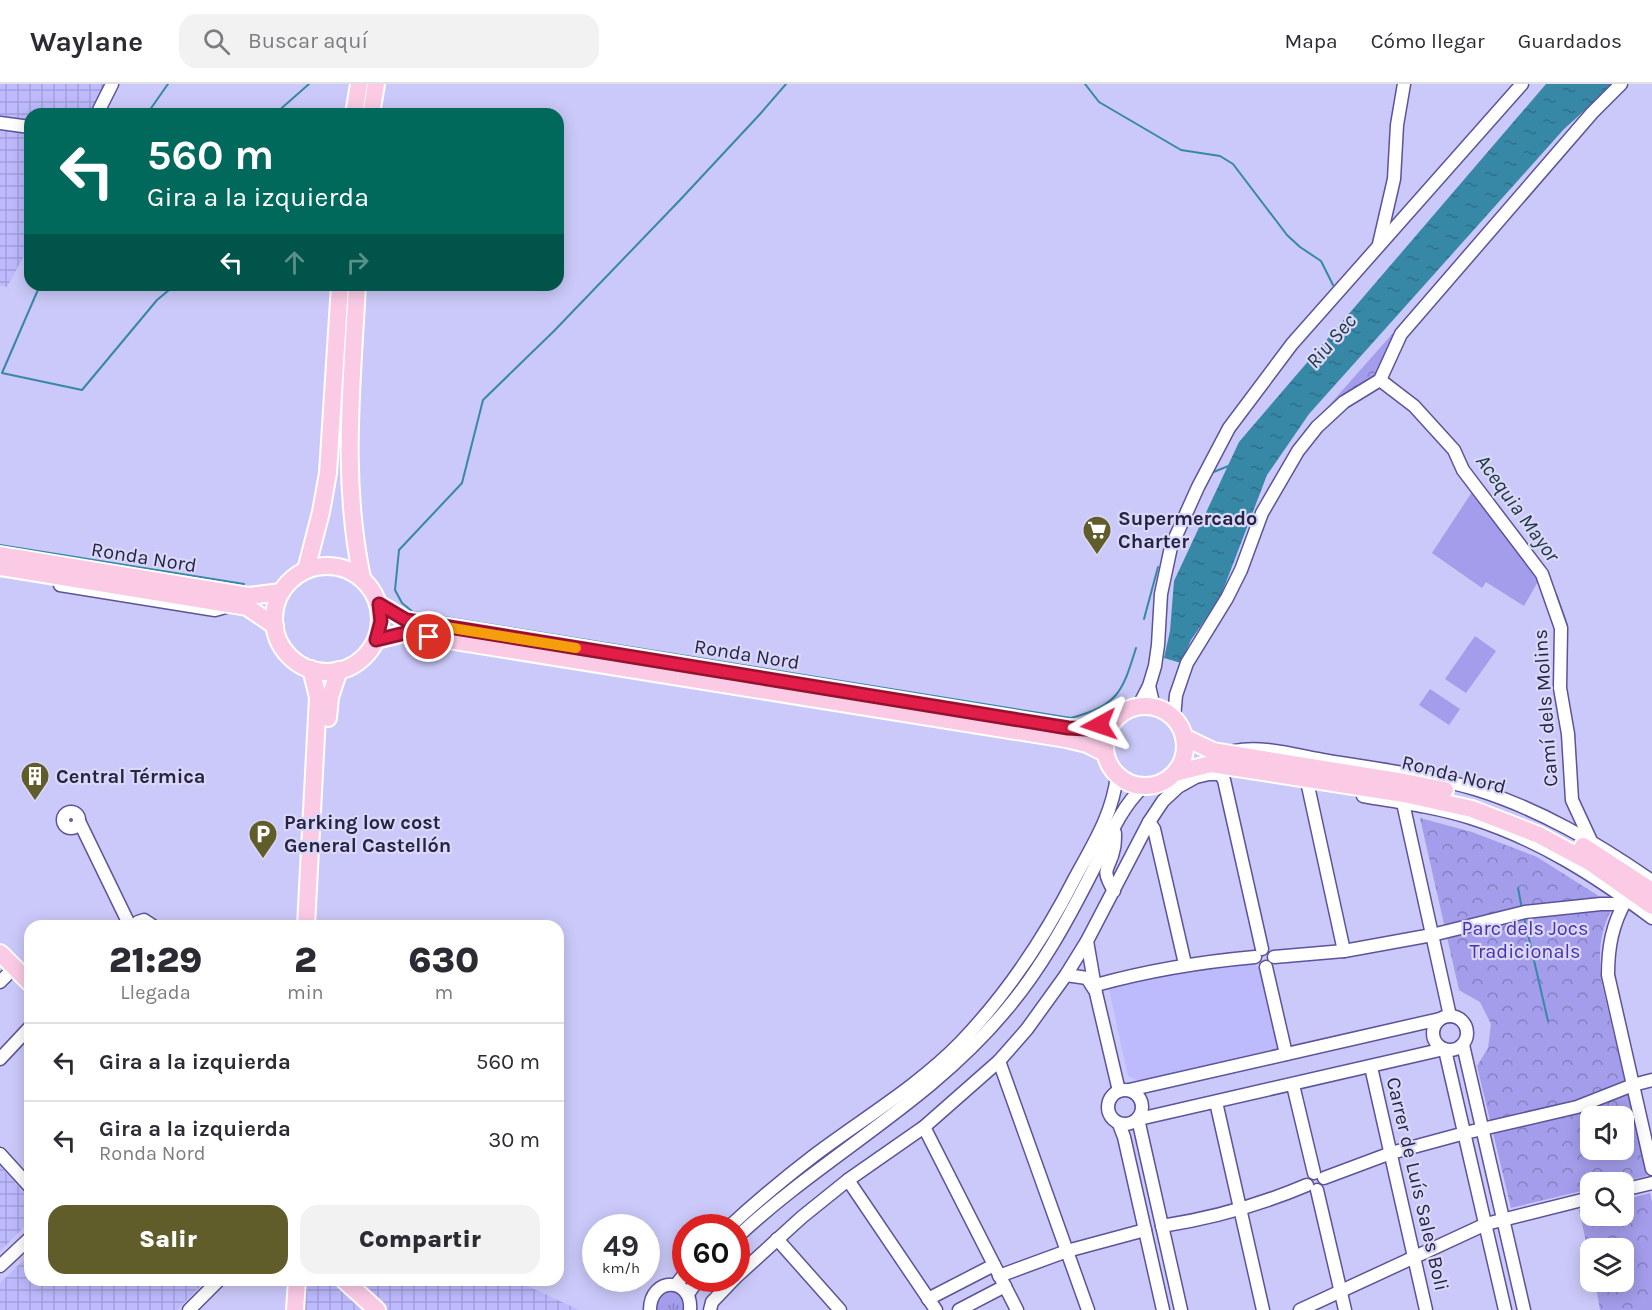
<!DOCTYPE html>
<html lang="es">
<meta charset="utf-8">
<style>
:root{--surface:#fff;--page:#f2f2f3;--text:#2b2b33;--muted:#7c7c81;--line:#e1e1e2;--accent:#605d2a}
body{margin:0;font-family:Karla,sans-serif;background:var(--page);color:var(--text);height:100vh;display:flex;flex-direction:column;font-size:22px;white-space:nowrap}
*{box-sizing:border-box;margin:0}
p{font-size:20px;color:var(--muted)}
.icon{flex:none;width:33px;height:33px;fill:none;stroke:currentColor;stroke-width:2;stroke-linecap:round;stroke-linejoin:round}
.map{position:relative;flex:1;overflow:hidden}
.details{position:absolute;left:24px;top:836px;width:540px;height:366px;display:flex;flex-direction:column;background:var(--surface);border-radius:18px;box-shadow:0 3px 15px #0003}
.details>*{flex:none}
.guide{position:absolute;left:24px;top:24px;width:540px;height:183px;border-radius:18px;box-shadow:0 3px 15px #0003;background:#00695c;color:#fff;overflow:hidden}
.buttons{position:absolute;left:1580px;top:1022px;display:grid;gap:12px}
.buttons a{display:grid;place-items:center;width:54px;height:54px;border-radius:12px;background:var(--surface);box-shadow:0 3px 15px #0003;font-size:30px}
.speed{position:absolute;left:582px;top:1130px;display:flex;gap:12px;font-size:30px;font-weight:700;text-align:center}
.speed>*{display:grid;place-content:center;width:78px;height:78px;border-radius:50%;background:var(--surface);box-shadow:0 3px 15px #0003;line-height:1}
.speed small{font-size:15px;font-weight:400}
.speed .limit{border:9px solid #d22;background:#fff;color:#111}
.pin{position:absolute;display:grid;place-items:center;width:51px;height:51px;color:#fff;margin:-26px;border:3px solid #fff;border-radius:50%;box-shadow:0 2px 6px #0007}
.me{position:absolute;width:66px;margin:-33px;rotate:265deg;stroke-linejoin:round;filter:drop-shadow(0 0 4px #0008)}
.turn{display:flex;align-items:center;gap:21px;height:126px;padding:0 24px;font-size:27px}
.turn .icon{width:78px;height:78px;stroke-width:2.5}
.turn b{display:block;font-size:42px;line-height:51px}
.lanes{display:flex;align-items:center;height:57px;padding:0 24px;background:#0003;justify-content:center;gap:30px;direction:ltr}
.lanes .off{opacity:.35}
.eta{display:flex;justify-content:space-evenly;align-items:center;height:102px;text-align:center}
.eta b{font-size:36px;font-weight:800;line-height:42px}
.action{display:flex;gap:12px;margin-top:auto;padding:12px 24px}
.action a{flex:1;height:69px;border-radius:18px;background:var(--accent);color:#fff;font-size:24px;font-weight:800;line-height:69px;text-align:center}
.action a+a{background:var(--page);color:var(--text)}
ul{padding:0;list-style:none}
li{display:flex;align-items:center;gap:18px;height:78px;padding:0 24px;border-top:2px solid var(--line)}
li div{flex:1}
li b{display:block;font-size:22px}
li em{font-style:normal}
header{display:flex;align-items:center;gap:36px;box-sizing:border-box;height:84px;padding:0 30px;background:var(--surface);border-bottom:2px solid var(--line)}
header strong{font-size:28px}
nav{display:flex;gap:33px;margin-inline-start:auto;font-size:21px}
.search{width:420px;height:54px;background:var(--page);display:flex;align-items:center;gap:15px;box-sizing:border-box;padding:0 21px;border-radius:18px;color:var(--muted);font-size:22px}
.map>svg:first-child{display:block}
.built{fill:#bdbafe}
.industrial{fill:url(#industrial-grid)}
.grass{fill:url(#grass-tufts)}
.forest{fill:url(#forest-crowns);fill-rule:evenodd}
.garden{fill:#a39deb}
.water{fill:url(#water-ripples)}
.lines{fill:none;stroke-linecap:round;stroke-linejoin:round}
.stream{stroke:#3788a6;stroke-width:2}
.minor-casing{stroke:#5c549a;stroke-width:15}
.major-casing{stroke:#fff;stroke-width:20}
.minor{stroke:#fff;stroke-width:12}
.major{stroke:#fbcbe5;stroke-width:16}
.route-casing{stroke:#92132f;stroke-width:15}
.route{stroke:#e11d48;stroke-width:10}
.slow{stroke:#f59e0b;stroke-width:10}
.labels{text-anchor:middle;stroke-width:4.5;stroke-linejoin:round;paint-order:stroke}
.poi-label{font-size:20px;font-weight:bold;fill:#262442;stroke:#d9d8f8;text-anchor:start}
.street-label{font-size:20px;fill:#262442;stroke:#d9d8f8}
.park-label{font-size:20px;fill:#4b30a7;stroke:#d9d8f8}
.water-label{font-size:21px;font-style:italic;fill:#1c353f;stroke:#d9d8f8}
</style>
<header>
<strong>Waylane</strong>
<div class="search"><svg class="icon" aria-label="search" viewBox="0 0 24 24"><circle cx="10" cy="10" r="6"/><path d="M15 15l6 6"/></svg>Buscar aquí</div>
<nav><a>Mapa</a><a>Cómo llegar</a><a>Guardados</a></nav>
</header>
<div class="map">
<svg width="1652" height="1226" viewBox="0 0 1652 1226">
<defs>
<pattern id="industrial-grid" width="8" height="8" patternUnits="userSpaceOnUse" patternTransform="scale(1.5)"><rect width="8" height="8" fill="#bdbafe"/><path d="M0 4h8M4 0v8" fill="none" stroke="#a2a0db"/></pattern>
<pattern id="grass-tufts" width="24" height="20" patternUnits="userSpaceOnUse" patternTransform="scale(1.5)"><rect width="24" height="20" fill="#a39deb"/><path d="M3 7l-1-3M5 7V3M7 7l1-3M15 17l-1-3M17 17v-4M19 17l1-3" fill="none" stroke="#8580c0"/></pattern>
<pattern id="forest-crowns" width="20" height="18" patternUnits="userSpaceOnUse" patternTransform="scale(1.5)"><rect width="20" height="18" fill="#a39deb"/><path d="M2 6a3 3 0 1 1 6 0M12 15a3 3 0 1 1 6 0" fill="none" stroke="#8580c0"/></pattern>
<pattern id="water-ripples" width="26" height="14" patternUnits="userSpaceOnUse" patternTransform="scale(1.5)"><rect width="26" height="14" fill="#3788a6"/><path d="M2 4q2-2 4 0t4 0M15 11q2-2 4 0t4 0" fill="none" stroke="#2e6f89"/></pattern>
</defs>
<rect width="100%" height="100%" fill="#cbc9f9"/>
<path class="built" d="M1253,879L1260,885L1279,965L1139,997L1128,992L1108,901L1142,892Z"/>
<g class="industrial">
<path d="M0,0H117L101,30H30V161L7,203L0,202Z"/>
<path d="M0,1082L30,1115V1137L0,1167Z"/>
<path d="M30,1170V1196H206L177,1226H0V1199Z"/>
<path d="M301,1196H515L579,1226H299Z"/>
</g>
<path class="grass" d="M673,1207C683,1210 684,1217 684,1226H656L657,1215L664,1208Z"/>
<g class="forest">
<path d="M1393,249L1396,250L1390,259L1383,281L1377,291L1345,310L1325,326Z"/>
<path d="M1420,734L1472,748L1537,773L1613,821C1599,851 1599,864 1601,896L1647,1092L1620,1098H1590V1105L1511,1124L1477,982L1488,964L1491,940L1480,918L1459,906ZM1590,1032H1623V1065H1590Z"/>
<path d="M1650,1109L1652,1118V1226H1600L1595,1197H1623V1164H1590V1176L1579,1126L1590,1124V1131H1623V1116Z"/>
</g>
<g class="garden">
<path d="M1472,408L1540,494L1524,522L1486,498L1482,504L1432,469Z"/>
<path d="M1475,552L1496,567L1466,609L1445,595Z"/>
<path d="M1430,605L1460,625L1449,641L1419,621Z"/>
</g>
<path class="water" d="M1546,0H1614L1564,45L1309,330L1267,391L1220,514L1191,556L1181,579L1164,574L1170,547L1174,497L1239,358Z"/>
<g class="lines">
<g class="stream">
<path d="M786,0L761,29L680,116L554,247L483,316L462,399L399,466L395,506L402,519L413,528L1071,634C1118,621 1122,609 1136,564"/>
<path d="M1085,0L1099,18L1181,66L1220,72L1233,80L1287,151L1300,163L1321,177L1333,201"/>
<path d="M147,30L168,0"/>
<path d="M275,30L309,0"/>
<path d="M40,201L2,289L82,306L157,216L169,206L178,201"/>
<path d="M1388,294L1393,298"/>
<path d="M1211,389L1231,381"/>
<path d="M0,461L244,500"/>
<path d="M1556,510L1567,541L1566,574"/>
<path d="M1144,535L1158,483"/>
<path d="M1518,804L1522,825"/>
<path d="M1524,833L1548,937"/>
</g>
<g class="minor-casing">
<g id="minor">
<path d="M97,30L112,0"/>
<path d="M0,39L30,43"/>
<path d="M1379,160L1394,95L1397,41L1404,0"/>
<path d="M1380,296L1414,322L1454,366L1463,386L1542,490L1561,544L1560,604L1568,650L1572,716L1591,757"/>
<path d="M60,501L215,526L229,522"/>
<path d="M1149,602L1154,623"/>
<path d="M1138,623L1149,602L1155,582L1158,561L1161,510L1171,463L1198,403L1229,344L1292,260L1522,0"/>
<path d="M1174,634L1176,611L1187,579L1227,514L1241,486L1262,429L1298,367L1317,343L1344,318L1380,296L1401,250L1592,29L1621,0"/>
<path d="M1234,667C1263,661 1298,672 1328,677C1377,685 1427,691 1475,705C1540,725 1597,759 1652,797"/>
<path d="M1308,702L1344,867"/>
<path d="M1363,712C1399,718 1436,723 1471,734C1538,755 1596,792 1652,834"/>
<path d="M1403,719L1450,932"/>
<circle cx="71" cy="736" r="8"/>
<path d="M79,737L129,840L132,842"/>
<path d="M1149,738L1154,745L1185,880"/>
<path d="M1114,807C1099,782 1110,787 1114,764C1115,760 1115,754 1115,749"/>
<path d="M1626,816C1612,841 1608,863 1608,891L1652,1085"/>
<path d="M134,842L138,838L144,836L153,842"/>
<path d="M1087,857L1096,909L1119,1007"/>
<path d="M1274,873L1344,867L1432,851L1525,828L1601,820H1624"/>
<path d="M1266,883L1286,970"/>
<path d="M1066,891L1087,894L1094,905"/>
<path d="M0,898L8,890"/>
<path d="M1096,901C1150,886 1199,878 1255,873"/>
<circle cx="1450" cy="949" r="17"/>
<path d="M1463,961L1524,1226"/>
<path d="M1445,966L1505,1226"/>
<path d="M0,975L30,943"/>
<path d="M999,977L1088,1226"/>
<path d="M1371,983L1426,1226"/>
<path d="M1293,1001L1314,1089"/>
<circle cx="1125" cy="1023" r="17"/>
<path d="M1129,1006L1440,935"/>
<path d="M1216,1018L1263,1226"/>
<path d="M1138,1035L1181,1226"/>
<path d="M1139,1035L1444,965"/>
<path d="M1119,1040L1124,1053L1163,1226"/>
<path d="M924,1043L1017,1226"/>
<path d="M0,1070L30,1103"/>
<path d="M1324,1094L1391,1069L1465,1049L1577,1023L1633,1001L1652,996"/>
<path d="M848,1096L936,1226"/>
<path d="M1317,1106L1345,1226"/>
<path d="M1623,1106L1652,1099"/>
<path d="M1162,1142C1213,1134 1260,1121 1307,1101"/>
<path d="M729,1143C757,1117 786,1093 816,1070C864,1034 918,1002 960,959C1008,909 1045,853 1076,792C1094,759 1113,729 1117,691"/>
<path d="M736,1154C823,1072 929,1019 1006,926C1040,886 1066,839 1090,792C1106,762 1118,726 1143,703"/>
<path d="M777,1155L840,1226"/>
<path d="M0,1182L30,1154"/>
<path d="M999,1192L1067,1167L1145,1146"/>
<path d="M736,1193L802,1133L848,1096L924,1043L999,977L1027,945L1066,891L1087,857L1149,738L1163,717L1178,703L1196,693L1209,690H1220L1224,696L1262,865"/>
<path d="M676,1201L686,1188"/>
<path d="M688,1210L699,1194"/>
<path d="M928,1215L994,1181"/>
<path d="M189,1226L219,1196"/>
<path d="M650,1226C650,1192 693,1193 690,1226"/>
<path d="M710,1226L712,1218L735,1194"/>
<path d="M959,1226L1005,1202"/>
<path d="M1300,1226L1486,1140L1590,1114"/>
</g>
</g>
<g class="major-casing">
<g id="major">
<path d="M354,30L359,0"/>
<path d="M371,30L376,0"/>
<path d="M357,201C352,302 341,394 362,494"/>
<path d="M0,471L249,512L281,508"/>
<circle cx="327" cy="535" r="53"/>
<path d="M0,483L247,523L275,542"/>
<path d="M306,486L321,428L328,389L340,201"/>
<path d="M379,520L406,536L1068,644L1086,645L1113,637"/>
<path d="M376,556L405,549L1066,655L1087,660L1105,669"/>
<circle cx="1145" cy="662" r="40"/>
<path d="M328,634L330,613L339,586"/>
<path d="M1184,653L1213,667L1404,698L1445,706"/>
<path d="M1175,689L1211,680L1404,710L1472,725L1539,751L1591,779L1652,822"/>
<path d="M1583,762L1652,807"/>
<path d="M306,842L318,613L311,585"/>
<path d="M0,869L30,899"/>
<path d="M344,1196L377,1226"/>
<path d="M295,1226L297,1196"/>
</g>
</g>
<use href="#minor" class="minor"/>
<use href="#major" class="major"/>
</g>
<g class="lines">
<g class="route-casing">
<path id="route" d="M429,553L405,549L376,556L381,537L379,520L406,536L1068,644L1086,645L1099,641"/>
</g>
<use href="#route" class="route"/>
<path class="slow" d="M414,538L576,564"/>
</g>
<defs>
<g id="supermarket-pin" transform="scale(1.5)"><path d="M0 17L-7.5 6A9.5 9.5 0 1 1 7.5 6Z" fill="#605d2a" stroke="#d9d8f8"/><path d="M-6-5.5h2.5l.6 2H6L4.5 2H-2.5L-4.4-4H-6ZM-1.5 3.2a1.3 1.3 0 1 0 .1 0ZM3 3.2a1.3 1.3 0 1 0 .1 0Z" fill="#fff"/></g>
<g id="building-pin" transform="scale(1.5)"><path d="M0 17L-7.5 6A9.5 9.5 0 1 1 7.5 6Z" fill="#605d2a" stroke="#d9d8f8"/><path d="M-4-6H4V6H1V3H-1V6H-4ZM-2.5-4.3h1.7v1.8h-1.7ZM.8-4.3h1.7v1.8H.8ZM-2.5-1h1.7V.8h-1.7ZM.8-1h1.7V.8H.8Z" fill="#fff"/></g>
<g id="parking-pin" transform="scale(1.5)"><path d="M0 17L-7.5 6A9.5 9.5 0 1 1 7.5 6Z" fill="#605d2a" stroke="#d9d8f8"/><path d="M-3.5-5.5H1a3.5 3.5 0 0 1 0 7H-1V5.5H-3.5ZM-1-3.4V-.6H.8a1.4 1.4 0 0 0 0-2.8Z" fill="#fff"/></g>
</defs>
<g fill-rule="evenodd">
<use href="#supermarket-pin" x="1097" y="446"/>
<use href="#building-pin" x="35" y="692"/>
<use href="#parking-pin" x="263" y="750"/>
</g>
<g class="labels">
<g class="poi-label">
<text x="1118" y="441">Supermercado<tspan x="1118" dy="23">Charter</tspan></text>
<text x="56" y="699">Central Térmica</text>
<text x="284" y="745">Parking low cost<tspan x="284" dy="23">General Castellón</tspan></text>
</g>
<g class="street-label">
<text transform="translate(144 473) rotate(9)" y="7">Ronda Nord</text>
<text transform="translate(747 570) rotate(9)" y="7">Ronda Nord</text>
<text transform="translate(1545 624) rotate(-94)" y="7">Camí dels Molins</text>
<text transform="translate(1454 690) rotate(14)" y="7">Ronda Nord</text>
<text transform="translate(1418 1100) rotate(77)" y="7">Carrer de Luís Sales Boli</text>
</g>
<g class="park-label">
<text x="1525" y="851">Parc dels Jocs<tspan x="1525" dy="23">Tradicionals</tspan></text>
</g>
<g class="water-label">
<text transform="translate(1331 257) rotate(-49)" y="7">Riu Sec</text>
<text transform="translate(1518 424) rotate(54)" y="7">Acequia Mayor</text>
</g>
</g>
</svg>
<div class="buttons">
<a><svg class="icon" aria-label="sound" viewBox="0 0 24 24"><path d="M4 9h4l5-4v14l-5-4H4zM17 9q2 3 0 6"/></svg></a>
<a><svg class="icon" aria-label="search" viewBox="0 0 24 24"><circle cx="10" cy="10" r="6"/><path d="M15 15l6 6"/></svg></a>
<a><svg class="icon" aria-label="layers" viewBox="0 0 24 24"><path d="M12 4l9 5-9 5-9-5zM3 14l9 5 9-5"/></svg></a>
</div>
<div class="speed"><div>49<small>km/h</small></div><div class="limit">60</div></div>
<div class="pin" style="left:429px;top:553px;background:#d93025"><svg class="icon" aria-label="arrive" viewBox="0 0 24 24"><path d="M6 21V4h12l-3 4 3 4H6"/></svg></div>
<svg class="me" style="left:1099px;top:641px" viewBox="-20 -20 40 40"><path d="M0-17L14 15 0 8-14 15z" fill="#e11d48" stroke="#fff" stroke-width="4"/></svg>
<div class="guide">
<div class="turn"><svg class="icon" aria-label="left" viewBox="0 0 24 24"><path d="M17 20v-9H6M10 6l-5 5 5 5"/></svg><div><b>560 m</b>Gira a la izquierda</div></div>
<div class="lanes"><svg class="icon" aria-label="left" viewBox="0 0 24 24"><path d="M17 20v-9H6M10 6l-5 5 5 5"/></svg><svg class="icon off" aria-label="ahead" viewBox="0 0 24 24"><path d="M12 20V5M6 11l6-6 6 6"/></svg><svg class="icon off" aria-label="right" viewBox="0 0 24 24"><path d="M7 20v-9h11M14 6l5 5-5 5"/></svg></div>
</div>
<section class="details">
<div class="eta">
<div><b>21:29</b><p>Llegada</p></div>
<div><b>2</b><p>min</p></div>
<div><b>630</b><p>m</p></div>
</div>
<ul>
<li><svg class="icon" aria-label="left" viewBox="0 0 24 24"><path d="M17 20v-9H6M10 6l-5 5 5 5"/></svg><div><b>Gira a la izquierda</b></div><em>560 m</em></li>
<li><svg class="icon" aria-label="left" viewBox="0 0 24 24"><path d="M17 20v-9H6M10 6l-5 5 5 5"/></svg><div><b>Gira a la izquierda</b><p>Ronda Nord</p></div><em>30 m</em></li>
</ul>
<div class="action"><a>Salir</a><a>Compartir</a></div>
</section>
</div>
